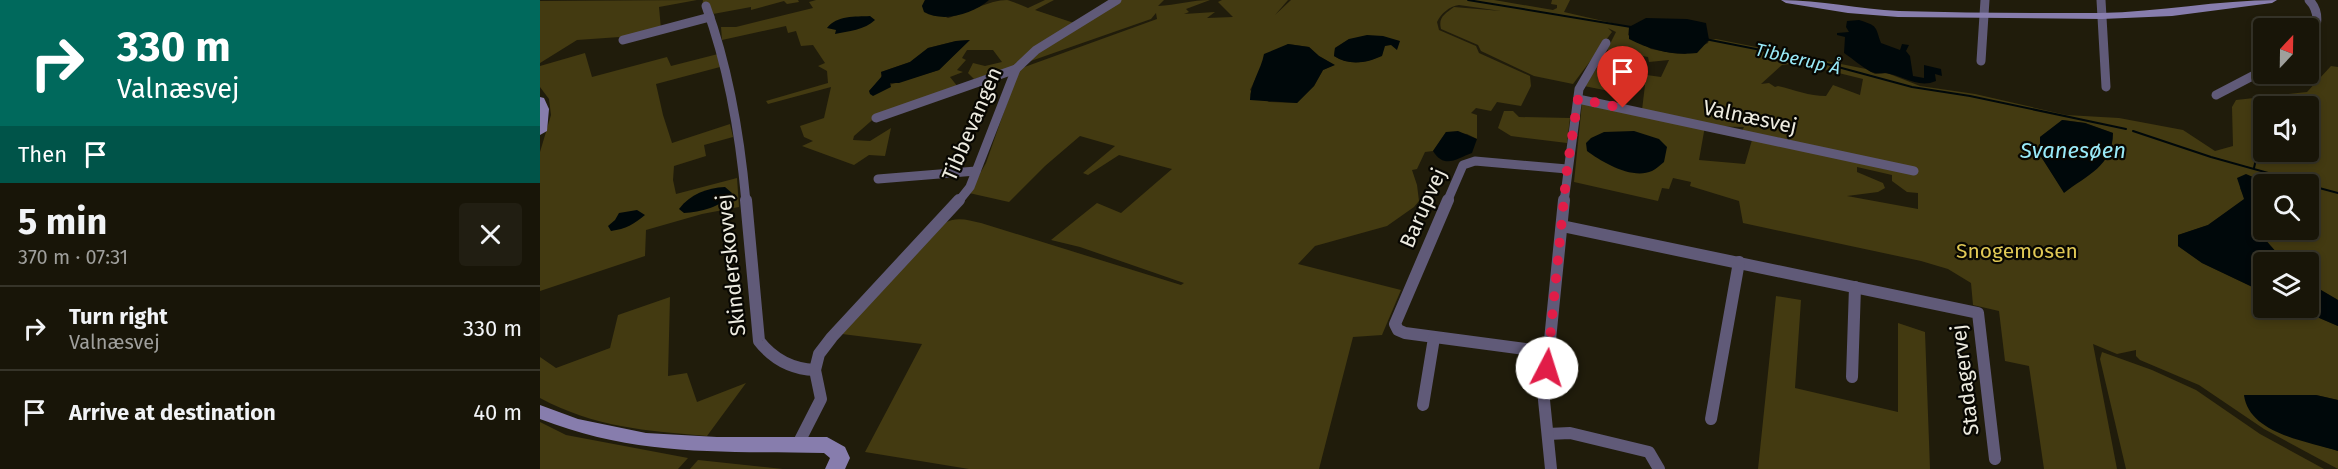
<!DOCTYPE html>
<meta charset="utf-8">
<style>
:root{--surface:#181508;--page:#211e12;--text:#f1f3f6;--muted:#9f9f9c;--line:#363429}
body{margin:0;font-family:"Fira Sans",sans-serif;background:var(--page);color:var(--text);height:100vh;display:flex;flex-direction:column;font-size:22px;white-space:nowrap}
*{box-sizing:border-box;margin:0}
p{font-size:20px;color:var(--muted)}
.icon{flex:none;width:33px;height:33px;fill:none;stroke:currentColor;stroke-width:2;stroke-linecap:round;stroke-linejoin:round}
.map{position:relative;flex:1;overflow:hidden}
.drawer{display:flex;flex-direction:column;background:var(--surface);width:540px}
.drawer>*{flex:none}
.hud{background:#00695c;color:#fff;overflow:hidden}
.needle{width:39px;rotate:22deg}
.buttons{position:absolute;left:1713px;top:18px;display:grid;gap:12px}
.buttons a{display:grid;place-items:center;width:66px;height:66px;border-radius:6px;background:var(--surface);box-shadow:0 3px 9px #0003,0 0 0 2px var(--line);font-size:30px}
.pin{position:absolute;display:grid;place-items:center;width:51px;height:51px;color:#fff;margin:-62px -26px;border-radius:50% 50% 50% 0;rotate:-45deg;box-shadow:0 0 6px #0007}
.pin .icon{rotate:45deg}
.me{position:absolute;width:66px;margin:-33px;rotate:5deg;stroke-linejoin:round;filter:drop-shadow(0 0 4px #0008)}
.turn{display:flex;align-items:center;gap:21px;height:126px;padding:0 18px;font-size:27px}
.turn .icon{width:78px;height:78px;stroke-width:2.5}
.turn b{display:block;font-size:42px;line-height:51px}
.then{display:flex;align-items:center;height:57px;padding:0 18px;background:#0003;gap:12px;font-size:22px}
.round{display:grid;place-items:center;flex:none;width:63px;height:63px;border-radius:6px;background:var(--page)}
.headline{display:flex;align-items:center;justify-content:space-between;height:102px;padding:0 18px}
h1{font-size:36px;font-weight:700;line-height:45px}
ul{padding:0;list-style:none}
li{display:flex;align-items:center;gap:18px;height:84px;padding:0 18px;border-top:2px solid var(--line)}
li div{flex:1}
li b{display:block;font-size:22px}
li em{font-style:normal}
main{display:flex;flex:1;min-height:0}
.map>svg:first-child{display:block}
.green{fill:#433a11;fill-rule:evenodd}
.water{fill:#00080a}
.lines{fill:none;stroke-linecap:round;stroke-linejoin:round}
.stream{stroke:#00080a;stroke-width:2}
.street-far1{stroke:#605a78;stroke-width:9}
.street{stroke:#605a78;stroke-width:12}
.secondary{fill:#877dad;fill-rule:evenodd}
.route{stroke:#e11d48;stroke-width:10;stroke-dasharray:0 18}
.labels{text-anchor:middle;stroke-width:4.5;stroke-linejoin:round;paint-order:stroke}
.far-water-label{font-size:18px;font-style:italic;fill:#99eaf8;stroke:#080702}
.street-label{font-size:21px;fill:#edebe0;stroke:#080702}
.park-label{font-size:21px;fill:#e0c855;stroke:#080702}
.water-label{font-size:22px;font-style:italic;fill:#99eaf8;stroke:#080702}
</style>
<main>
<section class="drawer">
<div class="hud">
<div class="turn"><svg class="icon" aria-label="right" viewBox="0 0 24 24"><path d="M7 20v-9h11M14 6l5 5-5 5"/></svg><div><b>330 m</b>Valnæsvej</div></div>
<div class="then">Then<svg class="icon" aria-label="arrive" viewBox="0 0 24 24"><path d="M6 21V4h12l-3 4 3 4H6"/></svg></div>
</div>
<div class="headline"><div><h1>5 min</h1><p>370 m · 07:31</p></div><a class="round"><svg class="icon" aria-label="close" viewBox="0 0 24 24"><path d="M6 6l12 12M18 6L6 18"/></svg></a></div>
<ul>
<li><svg class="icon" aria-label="right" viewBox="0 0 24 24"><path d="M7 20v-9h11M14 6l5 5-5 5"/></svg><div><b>Turn right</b><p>Valnæsvej</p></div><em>330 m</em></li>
<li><svg class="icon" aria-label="arrive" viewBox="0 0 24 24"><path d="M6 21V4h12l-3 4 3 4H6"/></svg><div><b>Arrive at destination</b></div><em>40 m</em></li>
</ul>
</section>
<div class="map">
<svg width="1798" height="469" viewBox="0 0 1798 469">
<rect width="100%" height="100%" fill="#201c0b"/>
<g class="green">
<path d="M157,0L119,7L121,29L94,36L37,40L0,63V1Z"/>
<path d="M163,0H258L259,2L247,4L244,1L211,10V7L173,14L162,8Z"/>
<path d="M276,0H385L382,6L408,18C426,13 450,0 467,0C471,1 481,5 488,8L505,0H514L495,10L537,24L477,65L434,79L428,73L433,63L445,66L462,62L453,50H427L422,58L426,60L417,70L423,72L410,77L418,87L338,115L314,136L313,140L330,141L351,128L345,156L329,155L314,165L262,146L273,141L264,137L260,126L284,118L291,87L228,104L226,101L288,83L287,71L278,66L285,63L273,45L261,46L256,31L248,33L246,26L182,40L181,27H196L273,8L269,2ZM429,40L399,70L329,91L341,79V72L370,62L388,48L416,41Z"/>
<path d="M579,0H624L618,6C636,5 652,0 670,0L646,9L649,12L644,14L675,12L667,18L693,17L678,2L682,0H748L735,15L751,0H954L1013,10L1017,8V5L1011,4L1012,0H1030L1024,12L1089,27L1088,35L1111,49L1132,53L1145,54L1168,43L1169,40L1176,39L1326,69L1335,74L1347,73L1380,86L1435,94L1526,115L1579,118L1643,130L1675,151L1693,146L1692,107L1696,100L1767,92L1791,66L1798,67V300L1769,283L1768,262H1745L1722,236L1725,230H1768V184H1724L1720,180L1700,188L1705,199L1668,225L1638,235V246L1662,263L1723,292L1724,308H1756L1798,326V400L1776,395L1704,396L1741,433L1798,451V469L1724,429L1659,385L1600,360L1596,356V350L1577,354L1553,344L1577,469H1504L1489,366L1465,361L1459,311L1433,305L1431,283L1408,269L1381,261L1203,223L1199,201L1150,186L1151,182L1133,178L1129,189L1122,188L1118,201L1034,182L1042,103L1102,110L1105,85L1081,82L1094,89L1089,95L1044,86L1057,68L1121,77L1129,60L1109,62L1108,57L1067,50L1076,32L1068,28L1072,32L1033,84L994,76L941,51L938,45L901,29C898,17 905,14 914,7L961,11L919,5C909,6 901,14 897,22L899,30L936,46L939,53L990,76L991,86L981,106L957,102L951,111L936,108L931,113L937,115V139L927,134L906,132L893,151L885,152L877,169L872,170L877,185L879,201L874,207L847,226L775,246L758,264L861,290L842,335L813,337L779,469H429L325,452L382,344L302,334L403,224C416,216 427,220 441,223L641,285L644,283L540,247L511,240L557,203L581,213L632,169L579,155L548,175L543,173L575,146L540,136L505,166L469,202L429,193L446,163L479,69L617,19L616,13L611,19L485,63L498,50ZM809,39L860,41L844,46L842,55C827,63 809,66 794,56L795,48ZM748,44L769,47L779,56L794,65L783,70L774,86L757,103L729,102L710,90L722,66ZM1258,63L1323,79L1320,95L1293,85L1286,96C1269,96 1255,90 1238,86L1235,87L1229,83L1221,84L1242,65ZM1724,106H1768V152H1724ZM1523,120L1545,123L1573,133L1524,192L1500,155V137ZM1165,126L1204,127L1200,135L1212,140L1205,164L1159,160ZM1317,167L1352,175V181L1367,192L1378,193V209L1307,196L1338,192L1345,188L1343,183L1317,172Z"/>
<path d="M45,53L52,77L127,57L131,66L178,54L180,67L116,84L123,115L132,143L190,124L193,137L164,145L166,156L134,166L133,180L136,194L197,178L199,207L162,214L106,230L105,256L0,291V152L11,115L9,99L0,87V66Z"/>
<path d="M964,111H973L979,117L1030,118L1027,143L971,136L958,128Z"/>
<path d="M1236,296L1261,300L1255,388L1358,412V323L1385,332L1390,469H1218Z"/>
<path d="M130,297L128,376L147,373L157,402L206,383L167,436C106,431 54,427 0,398V357L16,368L70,348L78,315Z"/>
<path d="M1562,352L1612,370L1656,390L1720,434L1784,469H1586L1560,359Z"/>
<path d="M0,422L26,435L148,458L138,469H0Z"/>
<path d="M158,460L243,469H150Z"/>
</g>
<g class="water">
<path d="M385,0H449C433,14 403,23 384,12L382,6Z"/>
<path d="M330,16L335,20C325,30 308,31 295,34L296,30L287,28C297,15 315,17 330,16Z"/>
<path d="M1106,18L1147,19L1166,23L1169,40L1157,53C1133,56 1111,50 1089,39V27Z"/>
<path d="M1319,20C1338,26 1335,26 1341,43L1360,50L1362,44L1369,45L1366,51L1370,56L1373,76L1384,78V65L1401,69L1402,76L1395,74L1396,81C1378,89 1362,75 1345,73C1340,73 1337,74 1331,72C1322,67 1313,59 1304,53L1305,37L1297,35V33L1309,32L1306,27L1307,21Z"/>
<path d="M827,35L843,36L860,41L857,50L851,45L845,46L842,56C827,63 809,66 794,56L795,48L809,39Z"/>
<path d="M430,40L399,70L359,83H350L351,87L333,96L330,94L329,91L342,76L341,72L370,62L388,48L416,41Z"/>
<path d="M748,44L769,47L779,56L795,65L783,70L774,86L757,103L710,100C710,84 721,70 724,54Z"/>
<path d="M1522,120L1545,123L1573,133C1573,166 1547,175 1524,193L1500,155V137Z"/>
<path d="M918,131L937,139L932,153C917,158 905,170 893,151L906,132Z"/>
<path d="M1094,131L1119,139L1127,147L1124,162C1120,165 1116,169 1112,171C1092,180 1062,162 1047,151L1046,143L1051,138L1064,132Z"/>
<path d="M1706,174L1720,180L1724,184L1725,230L1722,236L1745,262H1724L1723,292L1662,263L1638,246V235L1668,225L1704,199L1697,178Z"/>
<path d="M185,187L192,193C182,207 160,212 144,213L139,209C150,194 167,188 185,187Z"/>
<path d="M97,210L105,215C94,224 86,229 71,231L68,226L75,220L79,213Z"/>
<path d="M1769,283L1798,300V326L1756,308H1768Z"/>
<path d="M1776,395L1798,400V451C1767,441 1709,434 1704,395Z"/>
</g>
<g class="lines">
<g class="stream">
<path d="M928,0L1091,27"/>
<path d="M1165,39L1272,60L1372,87L1430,96L1586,129"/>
<path d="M1593,131L1671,157L1768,184"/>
<path d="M1714,168L1716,159L1729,156"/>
<path d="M1768,185L1798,193"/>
</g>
<g class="street-far1">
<path d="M1561,0L1566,87"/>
<path d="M166,6C189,69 200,135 206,202"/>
<path d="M83,40L170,17"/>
<path d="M1768,42C1778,30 1781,12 1769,0"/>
<path d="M1441,61L1445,0"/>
<path d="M1676,95L1724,70"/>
<path d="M1038,99L1374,171"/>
<path d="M336,118L476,69"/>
<path d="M338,179L436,171"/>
<path d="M418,202L430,187L476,69L496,50L577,0"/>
<path d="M907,202L923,165L935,161L1027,169"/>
<path d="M1024,202L1039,89L1066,43"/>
</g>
<g class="street">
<path d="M206,200L219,341C233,359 252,369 275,370"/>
<path d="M908,200L855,324L858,330L865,333L1008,352"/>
<path d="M1022,226L1438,313L1455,459"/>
<path d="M1312,377L1315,287"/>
<path d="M883,405L894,338"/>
<path d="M1171,419L1199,262"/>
<path d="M1008,434L1030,433L1109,452L1119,469"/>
<path d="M258,444L281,399L275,370L279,354L292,337L419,200"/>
<path d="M1011,469L1004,400L1024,200"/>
</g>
<g class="secondary">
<path d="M1241,0C1280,0 1319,9 1359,11C1426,13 1493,13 1560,13C1619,12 1678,0 1737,0L1732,3L1632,16L1562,19L1358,17L1308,13L1246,3Z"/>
<path d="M0,97L4,98L9,109L7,131L0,135Z"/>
<path d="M0,405L38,419L106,433L177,437H287L305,447L310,458L305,469H285L290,458L284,453C181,451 98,457 0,419Z"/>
</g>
</g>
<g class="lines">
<path class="route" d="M1007,368L1027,169L1038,99L1083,108"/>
</g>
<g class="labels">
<g class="far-water-label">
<text transform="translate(1258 59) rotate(13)" y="6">Tibberup Å</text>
</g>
<g class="street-label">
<text transform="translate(1210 117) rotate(12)" y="7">Valnæsvej</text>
<text transform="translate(432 124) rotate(-67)" y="7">Tibbevangen</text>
<text transform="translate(883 208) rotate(-66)" y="7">Barupvej</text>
<text transform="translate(191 265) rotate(-96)" y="7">Skinderskovvej</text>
<text transform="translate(1425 380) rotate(-97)" y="7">Stadagervej</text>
</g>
<g class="park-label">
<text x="1477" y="258">Snogemosen</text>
</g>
<g class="water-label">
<text x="1533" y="158">Svanesøen</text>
</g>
</g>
</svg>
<div class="buttons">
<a><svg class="needle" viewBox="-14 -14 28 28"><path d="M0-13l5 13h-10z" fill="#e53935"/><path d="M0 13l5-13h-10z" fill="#9f9f9c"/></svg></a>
<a><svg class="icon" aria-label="sound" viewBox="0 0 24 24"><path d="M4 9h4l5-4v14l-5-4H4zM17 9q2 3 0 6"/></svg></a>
<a><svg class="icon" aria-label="search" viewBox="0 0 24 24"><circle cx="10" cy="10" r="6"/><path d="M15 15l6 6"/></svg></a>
<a><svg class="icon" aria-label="layers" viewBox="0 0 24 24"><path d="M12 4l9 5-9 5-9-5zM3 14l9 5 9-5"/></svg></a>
</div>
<div class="pin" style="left:1083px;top:108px;background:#d93025"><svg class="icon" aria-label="arrive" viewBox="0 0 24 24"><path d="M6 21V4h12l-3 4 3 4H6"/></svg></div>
<svg class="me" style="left:1007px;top:368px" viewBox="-20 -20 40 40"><circle r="19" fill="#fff"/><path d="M0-13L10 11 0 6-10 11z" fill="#e11d48"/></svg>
</div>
</main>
